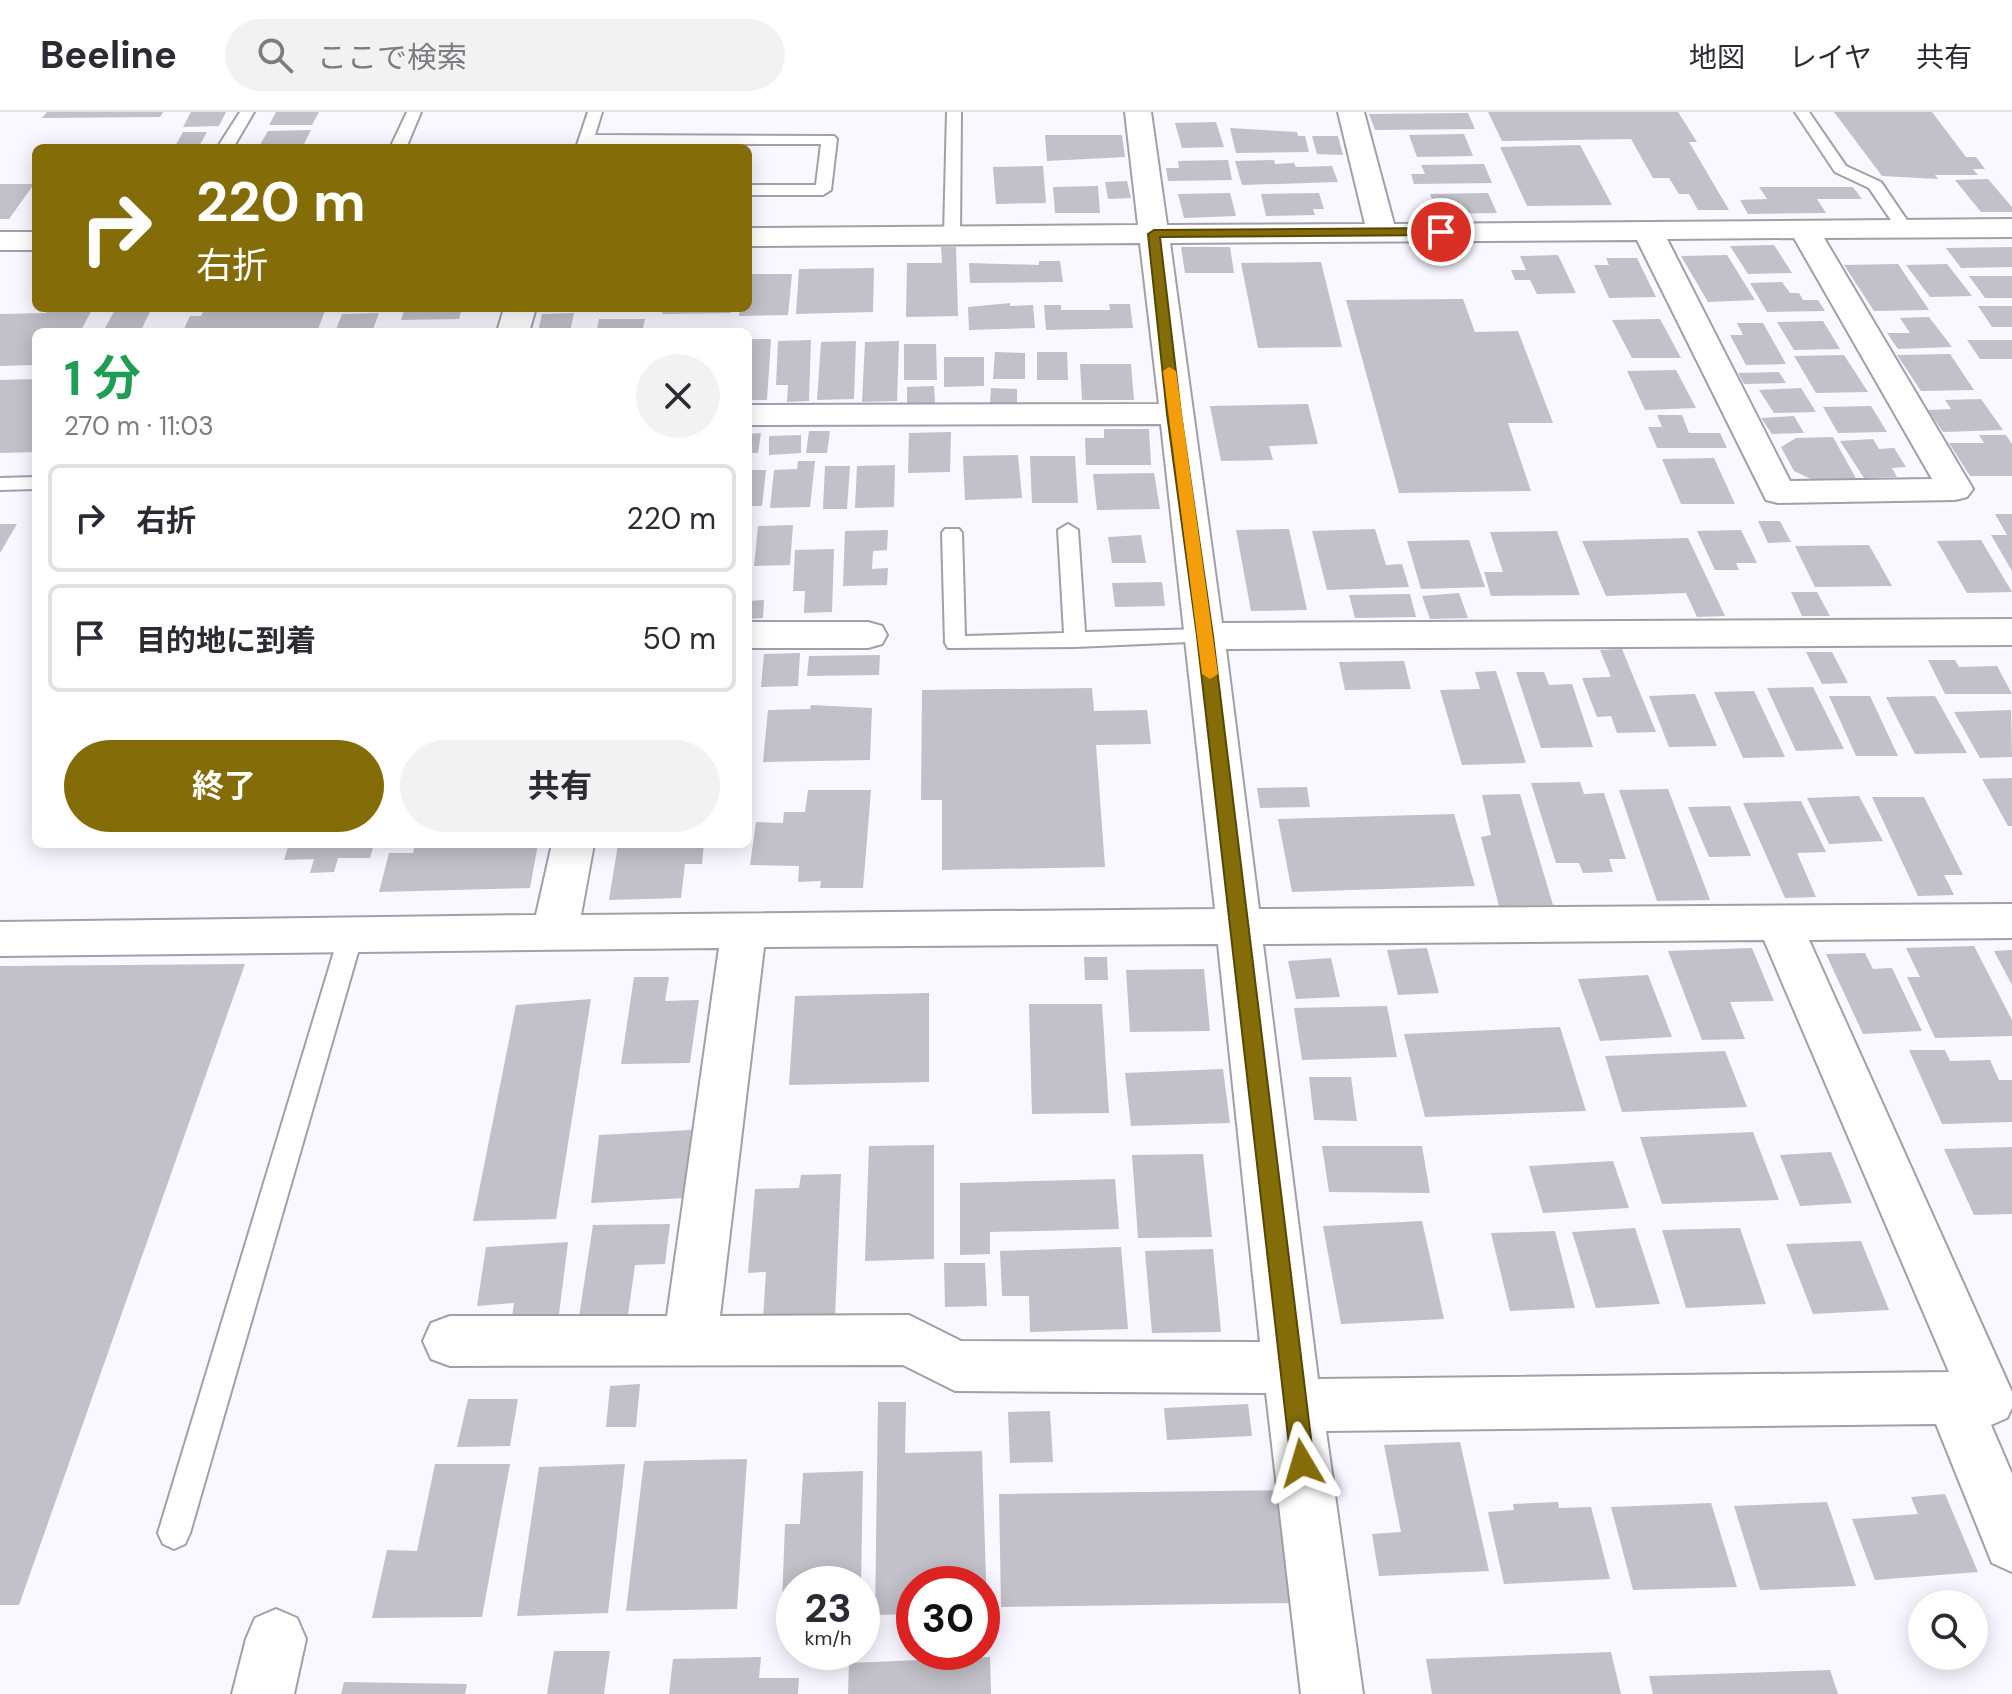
<!DOCTYPE html>
<html lang="ja">
<meta charset="utf-8">
<style>
:root{--surface:#fff;--page:#f2f2f3;--text:#2b2b33;--muted:#7c7c81;--line:#e1e1e2;--accent:#846d09}
body{margin:0;font-family:"DM Sans","Noto Sans JP",sans-serif;background:var(--page);color:var(--text);height:100vh;display:flex;flex-direction:column;font-size:30px;white-space:nowrap}
*{box-sizing:border-box;margin:0}
p{font-size:26px;color:var(--muted)}
.icon{flex:none;width:44px;height:44px;fill:none;stroke:currentColor;stroke-width:2;stroke-linecap:round;stroke-linejoin:round}
.map{position:relative;flex:1;overflow:hidden}
.side{position:absolute;left:32px;top:216px;width:720px;height:520px;display:flex;flex-direction:column;background:var(--surface);border-radius:12px;box-shadow:0 4px 20px #0003}
.side>*{flex:none}
.guide{position:absolute;left:32px;top:32px;width:720px;height:168px;border-radius:12px;box-shadow:0 4px 20px #0003;background:#846d09;color:#fff;overflow:hidden}
.tools{position:absolute;left:1908px;top:1478px;display:grid;gap:16px}
.tools a{display:grid;place-items:center;width:80px;height:80px;border-radius:50%;background:var(--surface);box-shadow:0 4px 20px #0003;font-size:40px}
.speed{position:absolute;left:776px;top:1454px;display:flex;gap:16px;font-size:40px;font-weight:700;text-align:center}
.speed>*{display:grid;place-content:center;width:104px;height:104px;border-radius:50%;background:var(--surface);box-shadow:0 4px 20px #0003;line-height:1}
.speed small{font-size:20px;font-weight:400}
.speed .limit{border:12px solid #d22;background:#fff;color:#111}
.pin{position:absolute;display:grid;place-items:center;width:68px;height:68px;color:#fff;margin:-34px;border:4px solid #fff;border-radius:50%;box-shadow:0 2px 8px #0007}
.me{position:absolute;width:88px;margin:-44px;rotate:353deg;stroke-linejoin:round;filter:drop-shadow(0 0 6px #0008)}
.turn{display:flex;align-items:center;gap:28px;height:168px;padding:0 32px;font-size:36px}
.turn .icon{width:104px;height:104px;stroke-width:2.5}
.turn b{display:block;font-size:56px;line-height:68px}
.round{display:grid;place-items:center;flex:none;width:84px;height:84px;border-radius:42px;background:var(--page)}
.overview{display:flex;align-items:center;justify-content:space-between;height:136px;padding:0 32px}
h1{font-size:48px;font-weight:700;line-height:60px;color:#1e9e55}
.cta{display:flex;gap:16px;margin-top:auto;padding:16px 32px}
.cta a{flex:1;height:92px;border-radius:48px;background:var(--accent);color:#fff;font-size:32px;font-weight:700;line-height:92px;text-align:center}
.cta a+a{background:var(--page);color:var(--text)}
ul{padding:0;list-style:none}
li{display:flex;align-items:center;gap:24px;height:108px;margin:0 16px 12px;padding:0 16px;border:4px solid var(--line);border-radius:12px}
li div{flex:1}
li b{display:block;font-size:30px}
li em{font-style:normal}
header{display:flex;align-items:center;gap:48px;box-sizing:border-box;height:112px;padding:0 40px;background:var(--surface);border-bottom:2px solid var(--line)}
header strong{font-size:38px}
nav{display:flex;gap:44px;margin-inline-start:auto;font-size:28px}
.search{width:560px;height:72px;background:var(--page);display:flex;align-items:center;gap:20px;box-sizing:border-box;padding:0 28px;border-radius:44px;color:var(--muted);font-size:30px}
.map>svg:first-child{display:block}
.building{fill:#c2c0c8}
.lines{fill:none;stroke-linecap:round;stroke-linejoin:round}
.service-casing{stroke:#a19fa7;stroke-width:4}
.minor-casing{stroke:#a19fa7;stroke-width:4}
.service{fill:#fff;fill-rule:evenodd}
.minor{fill:#fff;fill-rule:evenodd}
.route{fill:#846d09;stroke:#564706;stroke-width:2}
.slow{fill:#f59e0b}
</style>
<header>
<strong>Beeline</strong>
<div class="search"><svg class="icon" aria-label="search" viewBox="0 0 24 24"><circle cx="10" cy="10" r="6"/><path d="M15 15l6 6"/></svg>ここで検索</div>
<nav><a>地図</a><a>レイヤ</a><a>共有</a></nav>
</header>
<div class="map">
<svg width="2012" height="1582" viewBox="0 0 2012 1582">
<rect width="100%" height="100%" fill="#f9f7ff"/>
<g class="building">
<path d="M47,0H163L160,5L42,6Z"/>
<path d="M191,0H226L219,14L183,15Z"/>
<path d="M276,0H319L312,13H269Z"/>
<path d="M1488,0H1678L1697,30H1689L1729,98H1698L1689,82H1679L1669,66H1653L1631,27L1502,29Z"/>
<path d="M1834,0H1932L1966,45H1976L1985,57H1973L1978,63H1935L1938,67L1882,64Z"/>
<path d="M1468,1L1475,17L1375,18L1369,2Z"/>
<path d="M1216,10L1224,35L1182,36L1175,11Z"/>
<path d="M1230,16L1297,20L1298,24H1305L1309,40L1236,41Z"/>
<path d="M311,18L302,36H258L268,19Z"/>
<path d="M183,20H207L198,36H174Z"/>
<path d="M1464,22L1473,44L1417,45L1409,23Z"/>
<path d="M1045,23H1122L1125,45L1047,49Z"/>
<path d="M1312,24H1338L1343,43L1317,42Z"/>
<path d="M1580,33L1612,93L1527,94L1500,35Z"/>
<path d="M1228,48L1232,68L1168,69L1166,56H1179L1178,49Z"/>
<path d="M1274,48L1275,52L1294,51L1296,55L1332,54L1338,70L1242,73L1235,49Z"/>
<path d="M1484,52L1492,71L1414,72L1411,62H1425L1421,53Z"/>
<path d="M1043,54L1046,91L996,92L993,55Z"/>
<path d="M1988,67L2012,95V100H1981L1955,68Z"/>
<path d="M1127,69L1131,86L1108,87L1105,70Z"/>
<path d="M0,72H34L9,107H0Z"/>
<path d="M1098,74L1100,101H1055L1053,75Z"/>
<path d="M1759,75H1853L1862,87H1817L1826,101L1748,102L1740,88L1767,87Z"/>
<path d="M1230,81L1236,104L1184,106L1178,82Z"/>
<path d="M1319,81L1324,97H1313L1315,103L1266,104L1261,82Z"/>
<path d="M1488,81L1497,101L1438,102L1430,82Z"/>
<path d="M1774,133L1792,161L1748,162L1730,134Z"/>
<path d="M941,135H956L958,204L906,205L907,151H942Z"/>
<path d="M1181,135H1230L1234,161H1185Z"/>
<path d="M2012,135V155L1961,156L1946,136Z"/>
<path d="M1558,143L1576,181L1537,182L1530,168H1515L1511,158H1526L1520,144Z"/>
<path d="M1727,143L1755,188L1708,190L1681,144Z"/>
<path d="M1606,146H1637L1656,185L1609,186L1594,153H1609Z"/>
<path d="M1039,149H1060L1063,170L970,171L969,151L1039,153Z"/>
<path d="M1321,150L1342,235L1258,236L1241,151Z"/>
<path d="M1898,152L1929,198L1874,199L1844,153Z"/>
<path d="M1947,152L1972,184L1930,185L1906,153Z"/>
<path d="M874,156L873,200L796,202L799,157Z"/>
<path d="M748,162H792L788,203L739,204L740,196H748Z"/>
<path d="M1969,164H2012V186H1985Z"/>
<path d="M1782,170L1790,181H1799L1803,188H1818L1825,199L1767,200L1750,171Z"/>
<path d="M1463,187L1475,220L1518,219L1553,311H1508L1531,379L1399,381L1346,188Z"/>
<path d="M1010,191V194L1033,193L1035,216L969,218L968,195Z"/>
<path d="M1109,192H1130L1133,216L1046,218L1044,193H1061V198H1110Z"/>
<path d="M1978,194H2012V215H1992Z"/>
<path d="M49,196H93L80,220H36L34,253L0,254V202L46,201Z"/>
<path d="M116,196H170L168,200H150L142,216H105Z"/>
<path d="M205,196H326L317,220L183,219L190,204H201Z"/>
<path d="M405,196H462L459,207L401,208Z"/>
<path d="M663,196H732L731,201L662,202Z"/>
<path d="M379,201L372,220H335L342,202Z"/>
<path d="M574,201L570,220H538L542,202Z"/>
<path d="M1929,205L1952,235L1898,237L1887,221H1910L1900,206Z"/>
<path d="M599,207H645L642,220H578L579,217H597Z"/>
<path d="M1660,207L1681,246H1632L1612,208Z"/>
<path d="M1823,209L1840,237L1794,238L1777,210Z"/>
<path d="M1737,211H1763L1786,252L1746,253L1730,223H1743Z"/>
<path d="M748,227H771L767,288H748Z"/>
<path d="M811,228L809,289L787,290L788,273H776L778,229Z"/>
<path d="M1967,228H2012V247H1980Z"/>
<path d="M856,229L854,287L817,288L821,230Z"/>
<path d="M899,229L897,289L862,290L865,230Z"/>
<path d="M904,232H936L937,268H904Z"/>
<path d="M995,240L1025,241V267H993Z"/>
<path d="M1037,240H1067L1068,268H1037Z"/>
<path d="M1950,242L1974,278L1921,279L1897,243Z"/>
<path d="M1844,243L1868,280L1816,281L1794,244Z"/>
<path d="M944,245H984V274L944,275Z"/>
<path d="M1080,252H1131L1134,288H1082Z"/>
<path d="M1676,258L1696,296L1645,298L1627,259Z"/>
<path d="M1779,260L1786,271L1744,272L1738,261Z"/>
<path d="M36,267V340L0,341V268Z"/>
<path d="M934,274L935,291L907,292V275Z"/>
<path d="M991,276L1017,277V292L990,291Z"/>
<path d="M1801,276L1816,300L1774,301L1759,278Z"/>
<path d="M1981,287L2003,318L1943,320L1928,298L1951,297L1945,288Z"/>
<path d="M1308,292L1318,332L1269,334L1273,348L1221,349L1210,294Z"/>
<path d="M1871,294L1887,320L1838,321L1823,295Z"/>
<path d="M1657,303H1682L1689,321H1720L1727,336H1657L1648,315H1662Z"/>
<path d="M1794,304L1804,321L1772,322L1761,306Z"/>
<path d="M1104,317H1149L1151,353H1086L1085,326H1104Z"/>
<path d="M809,319H830L827,341H806Z"/>
<path d="M951,320L950,360L908,361L909,321Z"/>
<path d="M761,321L758,341H748V322Z"/>
<path d="M801,323V341L769,343V324Z"/>
<path d="M1979,323H2006L2012,332V364H1970L1949,331H1984Z"/>
<path d="M1833,325L1857,368L1815,369L1794,359L1781,335L1796,326Z"/>
<path d="M1873,327L1879,337L1894,336L1906,355L1892,356L1897,365L1864,366L1840,329Z"/>
<path d="M1018,343L1022,386L965,388L963,344Z"/>
<path d="M1030,344H1075L1078,391H1032Z"/>
<path d="M1714,346L1735,392H1681L1662,347Z"/>
<path d="M798,349H815L810,395L770,396L774,358L797,357Z"/>
<path d="M895,353L894,395L855,396L857,354Z"/>
<path d="M825,354H850L847,397H823Z"/>
<path d="M748,358H766L762,394H748Z"/>
<path d="M1154,361L1160,397L1097,398L1093,362Z"/>
<path d="M1995,402H2012V459L1991,423H2007Z"/>
<path d="M1758,409H1780L1791,430L1768,431Z"/>
<path d="M0,412H17L0,441Z"/>
<path d="M793,413L790,453L754,454L758,414Z"/>
<path d="M1289,417L1307,498L1251,499L1236,418Z"/>
<path d="M1375,417L1386,453L1402,452L1409,475L1327,478L1312,419Z"/>
<path d="M888,418L887,438L873,439L872,457L888,456L887,473L843,474L845,419Z"/>
<path d="M1741,418L1757,451H1736L1739,458H1715L1697,419Z"/>
<path d="M1557,419L1580,483L1491,484L1484,460H1503L1490,420Z"/>
<path d="M1141,423L1146,451H1112L1108,425Z"/>
<path d="M1688,426L1725,504L1697,505L1686,481L1606,484L1582,429Z"/>
<path d="M1469,428L1485,475L1421,477L1407,429Z"/>
<path d="M1981,428L2012,480L1967,481L1937,429Z"/>
<path d="M1869,433L1892,474L1815,475L1795,434Z"/>
<path d="M834,437L832,500L804,501L805,479H793L795,438Z"/>
<path d="M1162,470L1165,494L1115,495L1112,471Z"/>
<path d="M1791,480H1817L1830,504H1802Z"/>
<path d="M1459,481L1468,506L1430,507L1422,484Z"/>
<path d="M1410,482L1416,505L1355,506L1349,483Z"/>
<path d="M764,488L763,506L748,507V489Z"/>
<path d="M1622,537L1656,620L1617,621L1611,604L1597,605L1582,566L1611,565L1600,538Z"/>
<path d="M1806,540H1832L1848,571L1822,572Z"/>
<path d="M800,541L798,574L761,575L764,542Z"/>
<path d="M880,543L879,563L807,564L809,544Z"/>
<path d="M1928,548H1955L1959,555L1997,554L2012,582H1945Z"/>
<path d="M1404,549L1411,577L1345,578L1339,550Z"/>
<path d="M1496,559L1526,651L1462,653L1440,578L1480,577L1475,560Z"/>
<path d="M1516,560H1544L1549,573L1572,572L1593,635L1541,636Z"/>
<path d="M1813,575L1844,637L1796,639L1767,576Z"/>
<path d="M1092,576L1094,599L1147,598L1151,632L1096,633L1105,755L942,758V688H921L922,578Z"/>
<path d="M1754,579L1785,645L1743,646L1714,580Z"/>
<path d="M1695,582L1717,634L1669,635L1649,584Z"/>
<path d="M1829,584H1870L1898,644H1856Z"/>
<path d="M1935,584L1967,641L1915,642L1886,585Z"/>
<path d="M811,593L872,596L870,648L763,650L768,598L810,597Z"/>
<path d="M2011,598L2012,645L1980,646L1954,600Z"/>
<path d="M2012,666V714H2008L1982,667Z"/>
<path d="M1580,670L1584,682L1604,681L1626,747H1609L1613,760L1583,761L1579,751H1556L1531,671Z"/>
<path d="M1307,675L1310,695L1260,696L1257,676Z"/>
<path d="M1668,677L1710,788L1657,789L1619,678Z"/>
<path d="M808,678H871L863,776H820L821,769L798,770L799,754L750,753L756,710L783,711L784,700H805Z"/>
<path d="M1520,682L1553,793L1499,794L1481,725L1491,723L1482,683Z"/>
<path d="M1859,684L1883,729L1829,732L1807,686Z"/>
<path d="M1872,685H1924L1963,763H1944L1954,783L1918,784Z"/>
<path d="M1801,689L1826,740L1797,741L1816,785L1785,786L1743,691Z"/>
<path d="M1730,694L1751,744L1709,745L1688,695Z"/>
<path d="M1454,702L1475,774L1292,780L1278,707Z"/>
<path d="M289,732H374L370,746H338L334,760L310,761L314,747L284,748Z"/>
<path d="M415,732H538L530,776L379,780L389,741H413Z"/>
<path d="M618,732H704L702,752H685L681,786L609,788Z"/>
<path d="M1974,834L2012,908V924L1935,926L1907,865H1920L1906,836Z"/>
<path d="M1427,836L1439,881L1398,883L1387,838Z"/>
<path d="M1752,836L1774,889L1730,890L1745,927L1702,928L1668,839Z"/>
<path d="M2012,838V873L1994,839Z"/>
<path d="M1865,841L1873,857L1892,856L1922,919L1863,922L1826,842Z"/>
<path d="M1084,845H1107L1108,868H1085Z"/>
<path d="M1331,846L1340,885L1296,887L1288,849Z"/>
<path d="M245,852L19,1493H0V854Z"/>
<path d="M1204,857L1210,919L1130,920L1126,858Z"/>
<path d="M1648,863L1672,925L1600,929L1578,867Z"/>
<path d="M634,865H669L665,889L699,888L690,951L621,952Z"/>
<path d="M929,881V970L789,973L795,884Z"/>
<path d="M591,887L556,1107L473,1109L516,893Z"/>
<path d="M1029,892H1102L1109,1001L1032,1002Z"/>
<path d="M1387,894L1397,945L1302,948L1294,896Z"/>
<path d="M1560,915L1586,999L1425,1005L1404,922Z"/>
<path d="M1909,938H1945L1950,949L1990,948L1999,968H2012V1010L1942,1012Z"/>
<path d="M1725,939L1747,995L1622,1000L1605,944Z"/>
<path d="M1223,957L1230,1011L1131,1014L1125,961Z"/>
<path d="M1309,965H1351L1357,1009L1314,1008Z"/>
<path d="M691,1018L686,1086L591,1091L599,1023Z"/>
<path d="M1753,1020L1779,1088L1662,1092L1640,1025Z"/>
<path d="M934,1033V1147L865,1149L869,1034Z"/>
<path d="M1322,1034H1422L1430,1081L1329,1080Z"/>
<path d="M2012,1035V1102L1974,1103L1944,1037Z"/>
<path d="M1831,1040L1852,1091L1800,1094L1780,1043Z"/>
<path d="M1203,1042L1212,1125L1138,1126L1132,1043Z"/>
<path d="M1613,1049L1629,1096L1543,1101L1529,1054Z"/>
<path d="M841,1062L835,1206L763,1207L766,1160L748,1161L755,1077L799,1076L801,1063Z"/>
<path d="M1115,1067L1119,1117L990,1120V1142L960,1143V1071Z"/>
<path d="M1422,1109L1444,1207L1341,1212L1323,1114Z"/>
<path d="M670,1112L665,1152L635,1153L628,1203L579,1205L593,1113Z"/>
<path d="M1635,1116L1660,1192L1596,1196L1572,1120Z"/>
<path d="M1740,1116L1766,1192L1686,1196L1662,1118Z"/>
<path d="M1555,1119L1575,1196L1510,1199L1491,1121Z"/>
<path d="M1861,1129L1889,1198L1813,1202L1786,1132Z"/>
<path d="M568,1130L559,1202L512,1205L514,1191L477,1194L486,1135Z"/>
<path d="M1121,1135L1128,1217L1030,1220L1029,1184H1002L1000,1139Z"/>
<path d="M1213,1137L1221,1220L1152,1221L1145,1139Z"/>
<path d="M944,1151H985L987,1194L945,1195Z"/>
<path d="M640,1272L636,1315H606L610,1274Z"/>
<path d="M468,1287H518L510,1334L457,1335Z"/>
<path d="M878,1290H906L905,1341L982,1339L987,1499H982V1472H914V1502L875,1503Z"/>
<path d="M1248,1292L1252,1324L1167,1328L1164,1296Z"/>
<path d="M1050,1299L1053,1350L1010,1351L1008,1300Z"/>
<path d="M1460,1330L1489,1459L1379,1464L1372,1422L1401,1420L1384,1333Z"/>
<path d="M747,1347L737,1497L626,1499L644,1349Z"/>
<path d="M435,1352H510L482,1505L372,1506L387,1438L417,1439Z"/>
<path d="M625,1352L608,1501L517,1504L539,1355Z"/>
<path d="M863,1359L861,1472H794V1517H781L785,1412H800L803,1361Z"/>
<path d="M1281,1378L1294,1491L1001,1495L999,1382Z"/>
<path d="M1945,1382L1978,1460L1875,1468L1852,1407L1918,1402L1911,1385Z"/>
<path d="M1558,1390L1559,1396L1591,1395L1610,1467L1504,1472L1488,1400L1514,1398L1513,1392Z"/>
<path d="M1827,1390L1856,1474L1760,1478L1734,1394Z"/>
<path d="M1711,1391L1737,1475L1633,1478L1611,1395Z"/>
<path d="M554,1539H610L604,1582H547Z"/>
<path d="M1611,1540L1621,1582H1432L1426,1547Z"/>
<path d="M761,1545L759,1566H799L798,1582H669L673,1547Z"/>
<path d="M990,1545L991,1582H848L849,1551Z"/>
<path d="M1830,1558L1838,1582H1653L1649,1564Z"/>
<path d="M344,1570L467,1572L465,1582H341Z"/>
</g>
<g class="lines">
<g class="service-casing">
<g id="service">
<path d="M240,0H254L233,36H217Z"/>
<path d="M407,0H421L406,36H390Z"/>
<path d="M588,0H602L595,23L834,24L837,27L831,78L823,83H748V73H816L821,32H593L592,36H576Z"/>
<path d="M947,0H961L960,123L952,128L944,123Z"/>
<path d="M1795,0H1809L1846,54L1881,70L1913,117L1911,120H1899L1869,76L1835,60Z"/>
<path d="M36,365V377L0,378V366Z"/>
<path d="M1068,412L1078,418L1085,520L1205,517L1212,519L1215,524L1212,529L1075,535L948,536L945,531L942,421L945,417H959L962,421L965,524L1064,521L1058,418Z"/>
<path d="M351,814L360,816L363,823L190,1421L185,1432L174,1437L163,1432L158,1421L339,823L342,816Z"/>
</g>
</g>
<g class="minor-casing">
<g id="minor">
<path d="M1125,0H1151L1167,113L1365,112L1338,0H1364L1394,112L2012,107V125L1824,126L1973,377L1967,385L1955,388L1778,391L1766,388L1637,128L1170,131L1222,511L2012,507V533L1226,537L1259,797L2012,792V826L1809,828L2012,1280V1296L2007,1306L1991,1313L2012,1362V1460L1992,1451L1936,1312L1326,1319L1363,1582H1301L1266,1281L955,1279L903,1253L450,1254L431,1247L423,1229L431,1211L450,1204H667L719,836L0,844V810L536,803L552,732H594L581,803L1215,797L1161,312L748,313V293L1159,292L1140,131L748,134V116L1138,113ZM1794,126L1932,367L1790,369L1667,127ZM1764,828L1949,1260L1318,1267L1263,832ZM1218,832L1260,1230L961,1229L909,1203L720,1204L764,835Z"/>
<rect x="0" y="120" width="36" height="18"/>
<path d="M504,196H536L529,220H497Z"/>
<path d="M748,510H868L882,514L887,523L882,532L868,536H748Z"/>
<path d="M276,1497L297,1506L306,1527L294,1582H232L246,1527L255,1506Z"/>
</g>
</g>
<use href="#service" class="service"/>
<use href="#minor" class="minor"/>
</g>
<path class="route" d="M1441,116L1446,117V123L1160,125L1181,302L1213,524L1314,1351L1311,1359L1302,1363L1294,1359L1291,1351L1197,524L1167,302L1148,122L1154,118Z"/>
<path class="slow" d="M1169,255L1176,259L1218,562L1210,567L1202,562L1163,259Z"/>
</svg>
<div class="tools">
<a><svg class="icon" aria-label="search" viewBox="0 0 24 24"><circle cx="10" cy="10" r="6"/><path d="M15 15l6 6"/></svg></a>
</div>
<div class="speed"><div>23<small>km/h</small></div><div class="limit">30</div></div>
<div class="pin" style="left:1441px;top:120px;background:#d93025"><svg class="icon" aria-label="arrive" viewBox="0 0 24 24"><path d="M6 21V4h12l-3 4 3 4H6"/></svg></div>
<svg class="me" style="left:1302px;top:1351px" viewBox="-20 -20 40 40"><path d="M0-17L14 15 0 8-14 15z" fill="#846d09" stroke="#fff" stroke-width="4"/></svg>
<div class="guide">
<div class="turn"><svg class="icon" aria-label="right" viewBox="0 0 24 24"><path d="M7 20v-9h11M14 6l5 5-5 5"/></svg><div><b>220 m</b>右折</div></div>
</div>
<section class="side">
<div class="overview"><div><h1>1 分</h1><p>270 m · 11:03</p></div><a class="round"><svg class="icon" aria-label="close" viewBox="0 0 24 24"><path d="M6 6l12 12M18 6L6 18"/></svg></a></div>
<ul>
<li><svg class="icon" aria-label="right" viewBox="0 0 24 24"><path d="M7 20v-9h11M14 6l5 5-5 5"/></svg><div><b>右折</b></div><em>220 m</em></li>
<li><svg class="icon" aria-label="arrive" viewBox="0 0 24 24"><path d="M6 21V4h12l-3 4 3 4H6"/></svg><div><b>目的地に到着</b></div><em>50 m</em></li>
</ul>
<div class="cta"><a>終了</a><a>共有</a></div>
</section>
</div>
